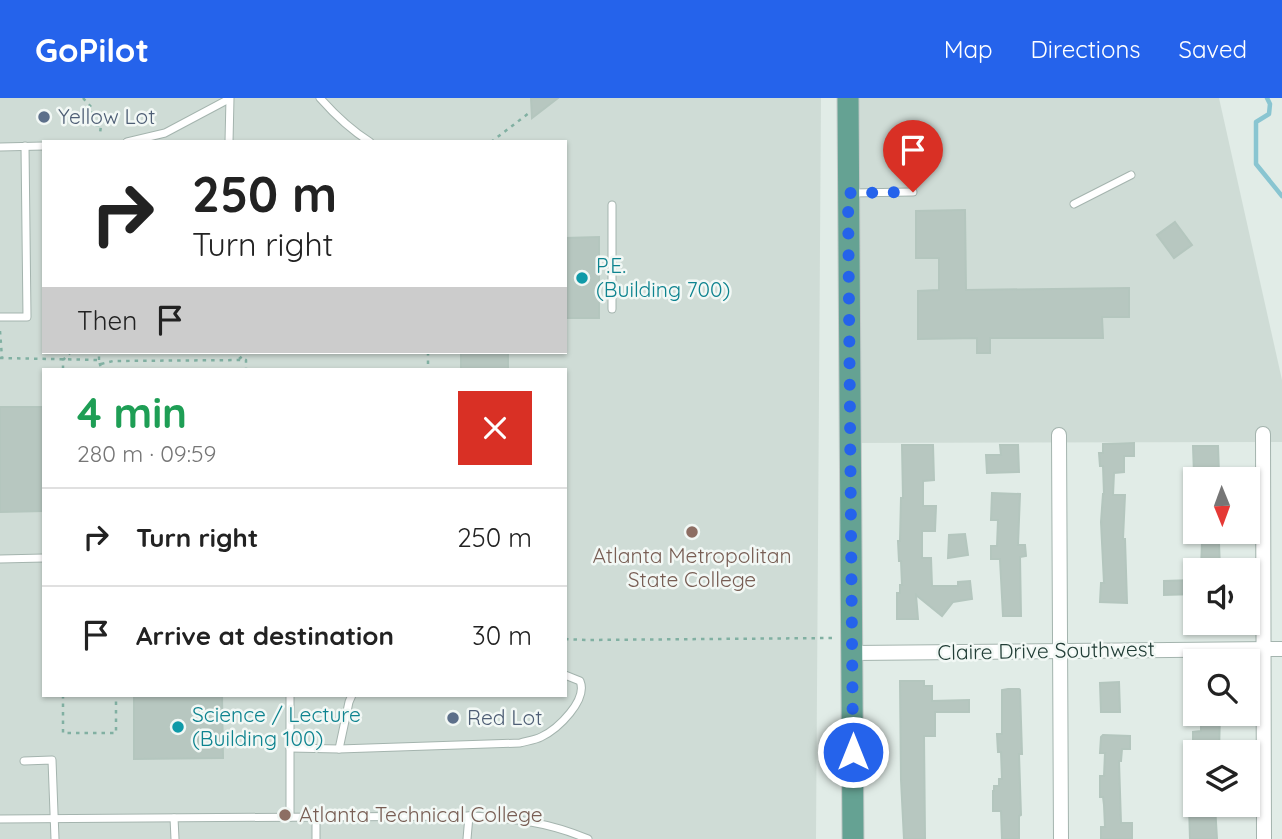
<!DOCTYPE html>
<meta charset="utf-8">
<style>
:root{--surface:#fff;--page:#f2f2f2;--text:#222;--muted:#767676;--line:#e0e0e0;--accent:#2563eb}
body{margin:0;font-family:Quicksand,sans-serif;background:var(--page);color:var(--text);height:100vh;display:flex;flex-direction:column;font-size:26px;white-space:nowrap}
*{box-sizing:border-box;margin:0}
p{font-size:23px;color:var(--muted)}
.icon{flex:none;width:38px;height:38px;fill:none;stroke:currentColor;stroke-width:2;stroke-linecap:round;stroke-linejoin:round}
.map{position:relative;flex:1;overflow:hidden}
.side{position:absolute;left:42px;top:270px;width:525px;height:329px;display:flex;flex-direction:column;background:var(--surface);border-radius:0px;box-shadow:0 2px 5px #0004}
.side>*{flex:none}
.banner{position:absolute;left:42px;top:42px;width:525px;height:214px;border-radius:0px;box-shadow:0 2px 5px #0004;background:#fff;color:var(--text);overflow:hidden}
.needle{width:46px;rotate:179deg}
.controls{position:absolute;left:1183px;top:369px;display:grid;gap:14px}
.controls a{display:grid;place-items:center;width:77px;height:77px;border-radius:0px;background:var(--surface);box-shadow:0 2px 5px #0004;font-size:35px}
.pin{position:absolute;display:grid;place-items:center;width:60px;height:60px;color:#fff;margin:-72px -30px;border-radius:50% 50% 50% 0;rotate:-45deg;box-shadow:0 0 7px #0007}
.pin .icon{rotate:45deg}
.me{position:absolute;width:77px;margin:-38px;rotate:0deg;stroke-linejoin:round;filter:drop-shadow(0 0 5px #0008)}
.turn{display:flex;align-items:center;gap:24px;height:147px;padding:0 35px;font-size:32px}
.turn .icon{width:91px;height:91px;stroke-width:2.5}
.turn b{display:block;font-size:49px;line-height:60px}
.then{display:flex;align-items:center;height:66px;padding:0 35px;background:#0003;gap:14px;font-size:26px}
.round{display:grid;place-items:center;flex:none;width:74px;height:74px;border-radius:0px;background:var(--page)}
.overview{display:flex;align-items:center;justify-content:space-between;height:119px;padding:0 35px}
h1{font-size:42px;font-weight:700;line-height:52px;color:#1e9e55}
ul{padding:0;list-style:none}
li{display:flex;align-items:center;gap:21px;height:98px;padding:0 35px;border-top:2px solid var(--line)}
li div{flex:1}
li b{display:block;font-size:26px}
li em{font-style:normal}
header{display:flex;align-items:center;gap:42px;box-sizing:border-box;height:98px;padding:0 35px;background:var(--accent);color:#fff}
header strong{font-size:33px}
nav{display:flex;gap:38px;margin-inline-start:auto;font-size:24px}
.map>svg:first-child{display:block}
.built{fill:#cfdcd6;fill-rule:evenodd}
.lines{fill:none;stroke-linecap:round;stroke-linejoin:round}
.stream{stroke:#89c5d1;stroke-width:4.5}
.building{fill:#b7c7c0;stroke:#b4c6be;stroke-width:2}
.service-casing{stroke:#a4b4ae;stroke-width:9}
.minor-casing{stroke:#a4b4ae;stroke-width:16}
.primary-casing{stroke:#c1c9c7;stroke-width:23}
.path{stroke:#81b0a2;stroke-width:2.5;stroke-dasharray:3.5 5;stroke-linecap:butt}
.service{stroke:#fff;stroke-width:7}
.minor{stroke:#fff;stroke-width:14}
.primary{stroke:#65a293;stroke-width:21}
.route{stroke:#2563eb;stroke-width:12;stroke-dasharray:0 21.6}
.service-dot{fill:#5c6f8a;stroke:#f2f8f5;stroke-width:2.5}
.culture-dot{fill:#0f9aa8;stroke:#f2f8f5;stroke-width:2.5}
.education-dot{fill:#8d6e63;stroke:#f2f8f5;stroke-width:2.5}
.labels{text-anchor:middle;stroke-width:5;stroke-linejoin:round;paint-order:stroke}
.service-label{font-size:21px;fill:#4e5e75;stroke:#f2f8f5;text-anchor:start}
.culture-label{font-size:21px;fill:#0d838f;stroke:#f2f8f5;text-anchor:start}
.education-label{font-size:21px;fill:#785e54;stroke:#f2f8f5}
.street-label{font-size:21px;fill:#213d36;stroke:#f2f8f5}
</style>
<header>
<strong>GoPilot</strong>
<nav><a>Map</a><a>Directions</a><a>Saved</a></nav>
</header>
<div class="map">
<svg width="1282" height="741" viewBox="0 0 1282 741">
<rect width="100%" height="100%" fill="#e1ece7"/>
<g class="built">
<path d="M0,0H821L816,741H0ZM44,44H565V254H44ZM44,271H565V597H44Z"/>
<path d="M849,0H1219L1282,282V344L846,345Z"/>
</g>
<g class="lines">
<path class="stream" d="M1267,0L1270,6L1269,16L1256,24V66L1282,98"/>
</g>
<g class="building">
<path d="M531,0H558L532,20Z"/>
<path d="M965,112L966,192L1129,190V219H1102L1103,240H990V255H977V240L918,241V193L939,192V160H916V113Z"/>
<path d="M1175,124L1192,147L1174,160L1157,137Z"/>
<path d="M599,139V220H565V140Z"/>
<rect x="461" y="254" width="47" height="17"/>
<path d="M0,309H44V413L0,414Z"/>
<path d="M1134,345V358H1124V374L1114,375L1113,397H1125L1123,441H1125L1127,505L1100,504L1101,485H1104L1101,424L1103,396H1104L1103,368H1100L1099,355H1103V346Z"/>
<path d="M902,347H933L934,382L923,383V408H936L935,433H922V460H931L932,488H958V484L970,483L972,501L953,504L942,518L916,497L918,521H897V495H900V487H902L901,463H899L898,443H900L901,400H903Z"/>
<path d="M1000,347H1018L1019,374L987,375L986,357H1001Z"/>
<path d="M1193,348H1218L1219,376H1194Z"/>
<path d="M992,395L1020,396L1018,447H1025L1026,458L1020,459L1021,518H1003L1000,461H991V448H997L998,422H991Z"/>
<path d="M965,436L968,457L948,460L949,437Z"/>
<path d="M1202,444L1219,445L1220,472L1201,471Z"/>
<path d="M1195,482V496L1164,497V483Z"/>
<path d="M900,583H924V588H932V603L969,602V614H935V638H924L925,741H904L901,682Z"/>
<path d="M1119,584L1120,614H1101L1100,585Z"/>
<path d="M1008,591H1019L1020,592L1022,656H1019L1021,717L1019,718V741H1002L1001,713H993V693H994V688H999V681H1002L1001,654H998L997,636H1002V592Z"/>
<path d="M134,597H222L223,660L134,661Z"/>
<path d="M1201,616H1220L1219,654H1193V634L1201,633Z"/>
<path d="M1103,637L1130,638V651H1122L1121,663H1119L1121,725H1132V741H1101V729H1105L1104,707L1103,699H1100V678H1104L1105,655H1100L1101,639Z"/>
<path d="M1189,707H1215L1217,741H1190Z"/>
</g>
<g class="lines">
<g class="service-casing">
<g id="service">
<path d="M320,0C335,17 351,32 370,44"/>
<path d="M127,44L165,35L229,1"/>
<path d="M229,44L230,0"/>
<path d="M0,49L44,48"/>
<path d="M851,95L913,94"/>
<path d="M1074,106L1131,77"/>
<path d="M612,211V107"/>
<path d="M0,219H27L25,48"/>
<path d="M0,461L44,460"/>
<path d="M290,650L339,651L520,645C527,643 535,642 541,639C558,631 588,602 580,583L565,577"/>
<path d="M339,651L349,604L352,597"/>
<path d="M24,663L52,662L55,741"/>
<path d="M290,719V597"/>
<path d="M316,719V741"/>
<path d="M174,720L175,741"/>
<path d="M0,721L469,718C512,720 548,724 588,741"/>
<path d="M467,741L469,718"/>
</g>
</g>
<g class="minor-casing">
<g id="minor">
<path d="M1263,336L1264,741"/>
<path d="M1059,337L1061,741"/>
<path d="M853,555L1282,551"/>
</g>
</g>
<g class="primary-casing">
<path id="primary" d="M848,0L853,741"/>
</g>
<g class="path">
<path d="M83,0L92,10L93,28L101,27L100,36"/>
<path d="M491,44L529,15"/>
<path d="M0,233L2,260"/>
<path d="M428,254V271"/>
<path d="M0,260L99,262L101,271"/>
<path d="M239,261L247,254"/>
<path d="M99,262V254"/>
<path d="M101,266L113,263L246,262V271"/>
<path d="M63,271V262L71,254"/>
<path d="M565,541L586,542L835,540"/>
<path d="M63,597V635H116V597"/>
</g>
<use href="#service" class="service"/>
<use href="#minor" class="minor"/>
<use href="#primary" class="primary"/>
</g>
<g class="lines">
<path class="route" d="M853,654L848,95L913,94"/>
</g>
<g class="service-dot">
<circle cx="44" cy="19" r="7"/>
<circle cx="453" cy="620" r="7"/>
</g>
<g class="culture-dot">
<circle cx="582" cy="180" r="7"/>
<circle cx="178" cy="629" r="7"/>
</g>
<g class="education-dot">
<circle cx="692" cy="434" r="7"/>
<circle cx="285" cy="717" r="7"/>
</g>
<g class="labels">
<g class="service-label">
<text x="58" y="26">Yellow Lot</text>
<text x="467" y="627">Red Lot</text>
</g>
<g class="culture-label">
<text x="596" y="175">P.E.<tspan x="596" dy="24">(Building 700)</tspan></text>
<text x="192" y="624">Science / Lecture<tspan x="192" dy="24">(Building 100)</tspan></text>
</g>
<g class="education-label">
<text x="692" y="465">Atlanta Metropolitan<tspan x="692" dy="24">State College</tspan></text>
<text x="299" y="724" text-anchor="start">Atlanta Technical College</text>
</g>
<g class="street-label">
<text transform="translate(1046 553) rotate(-1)" y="7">Claire Drive Southwest</text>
</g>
</g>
</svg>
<div class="controls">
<a><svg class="needle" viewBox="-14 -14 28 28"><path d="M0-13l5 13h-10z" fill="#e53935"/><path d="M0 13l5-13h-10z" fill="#767676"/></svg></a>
<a><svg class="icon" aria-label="sound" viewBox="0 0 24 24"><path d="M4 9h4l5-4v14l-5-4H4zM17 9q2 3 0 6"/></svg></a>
<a><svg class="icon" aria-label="search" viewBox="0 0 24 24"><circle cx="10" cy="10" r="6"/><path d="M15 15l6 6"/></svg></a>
<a><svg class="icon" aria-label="layers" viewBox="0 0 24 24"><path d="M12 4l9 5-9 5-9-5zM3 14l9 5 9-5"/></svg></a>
</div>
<div class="pin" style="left:913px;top:94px;background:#d93025"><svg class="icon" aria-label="arrive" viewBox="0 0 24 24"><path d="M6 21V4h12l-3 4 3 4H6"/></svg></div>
<svg class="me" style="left:853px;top:654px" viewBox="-20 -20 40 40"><circle r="17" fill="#2563eb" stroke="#fff" stroke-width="3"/><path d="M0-11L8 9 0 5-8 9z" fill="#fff"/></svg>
<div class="banner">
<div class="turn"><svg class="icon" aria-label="right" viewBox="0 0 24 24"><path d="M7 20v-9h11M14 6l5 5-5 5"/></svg><div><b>250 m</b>Turn right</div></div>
<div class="then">Then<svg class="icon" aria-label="arrive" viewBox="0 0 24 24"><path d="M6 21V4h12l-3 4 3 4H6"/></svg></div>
</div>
<section class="side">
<div class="overview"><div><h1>4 min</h1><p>280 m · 09:59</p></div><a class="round" style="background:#d93025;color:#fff"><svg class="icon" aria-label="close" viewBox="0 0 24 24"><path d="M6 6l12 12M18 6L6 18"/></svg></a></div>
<ul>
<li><svg class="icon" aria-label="right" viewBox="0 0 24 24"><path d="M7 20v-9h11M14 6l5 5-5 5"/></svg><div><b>Turn right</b></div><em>250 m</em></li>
<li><svg class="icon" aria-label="arrive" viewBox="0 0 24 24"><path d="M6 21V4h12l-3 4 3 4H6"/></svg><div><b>Arrive at destination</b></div><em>30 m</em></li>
</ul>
</section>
</div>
